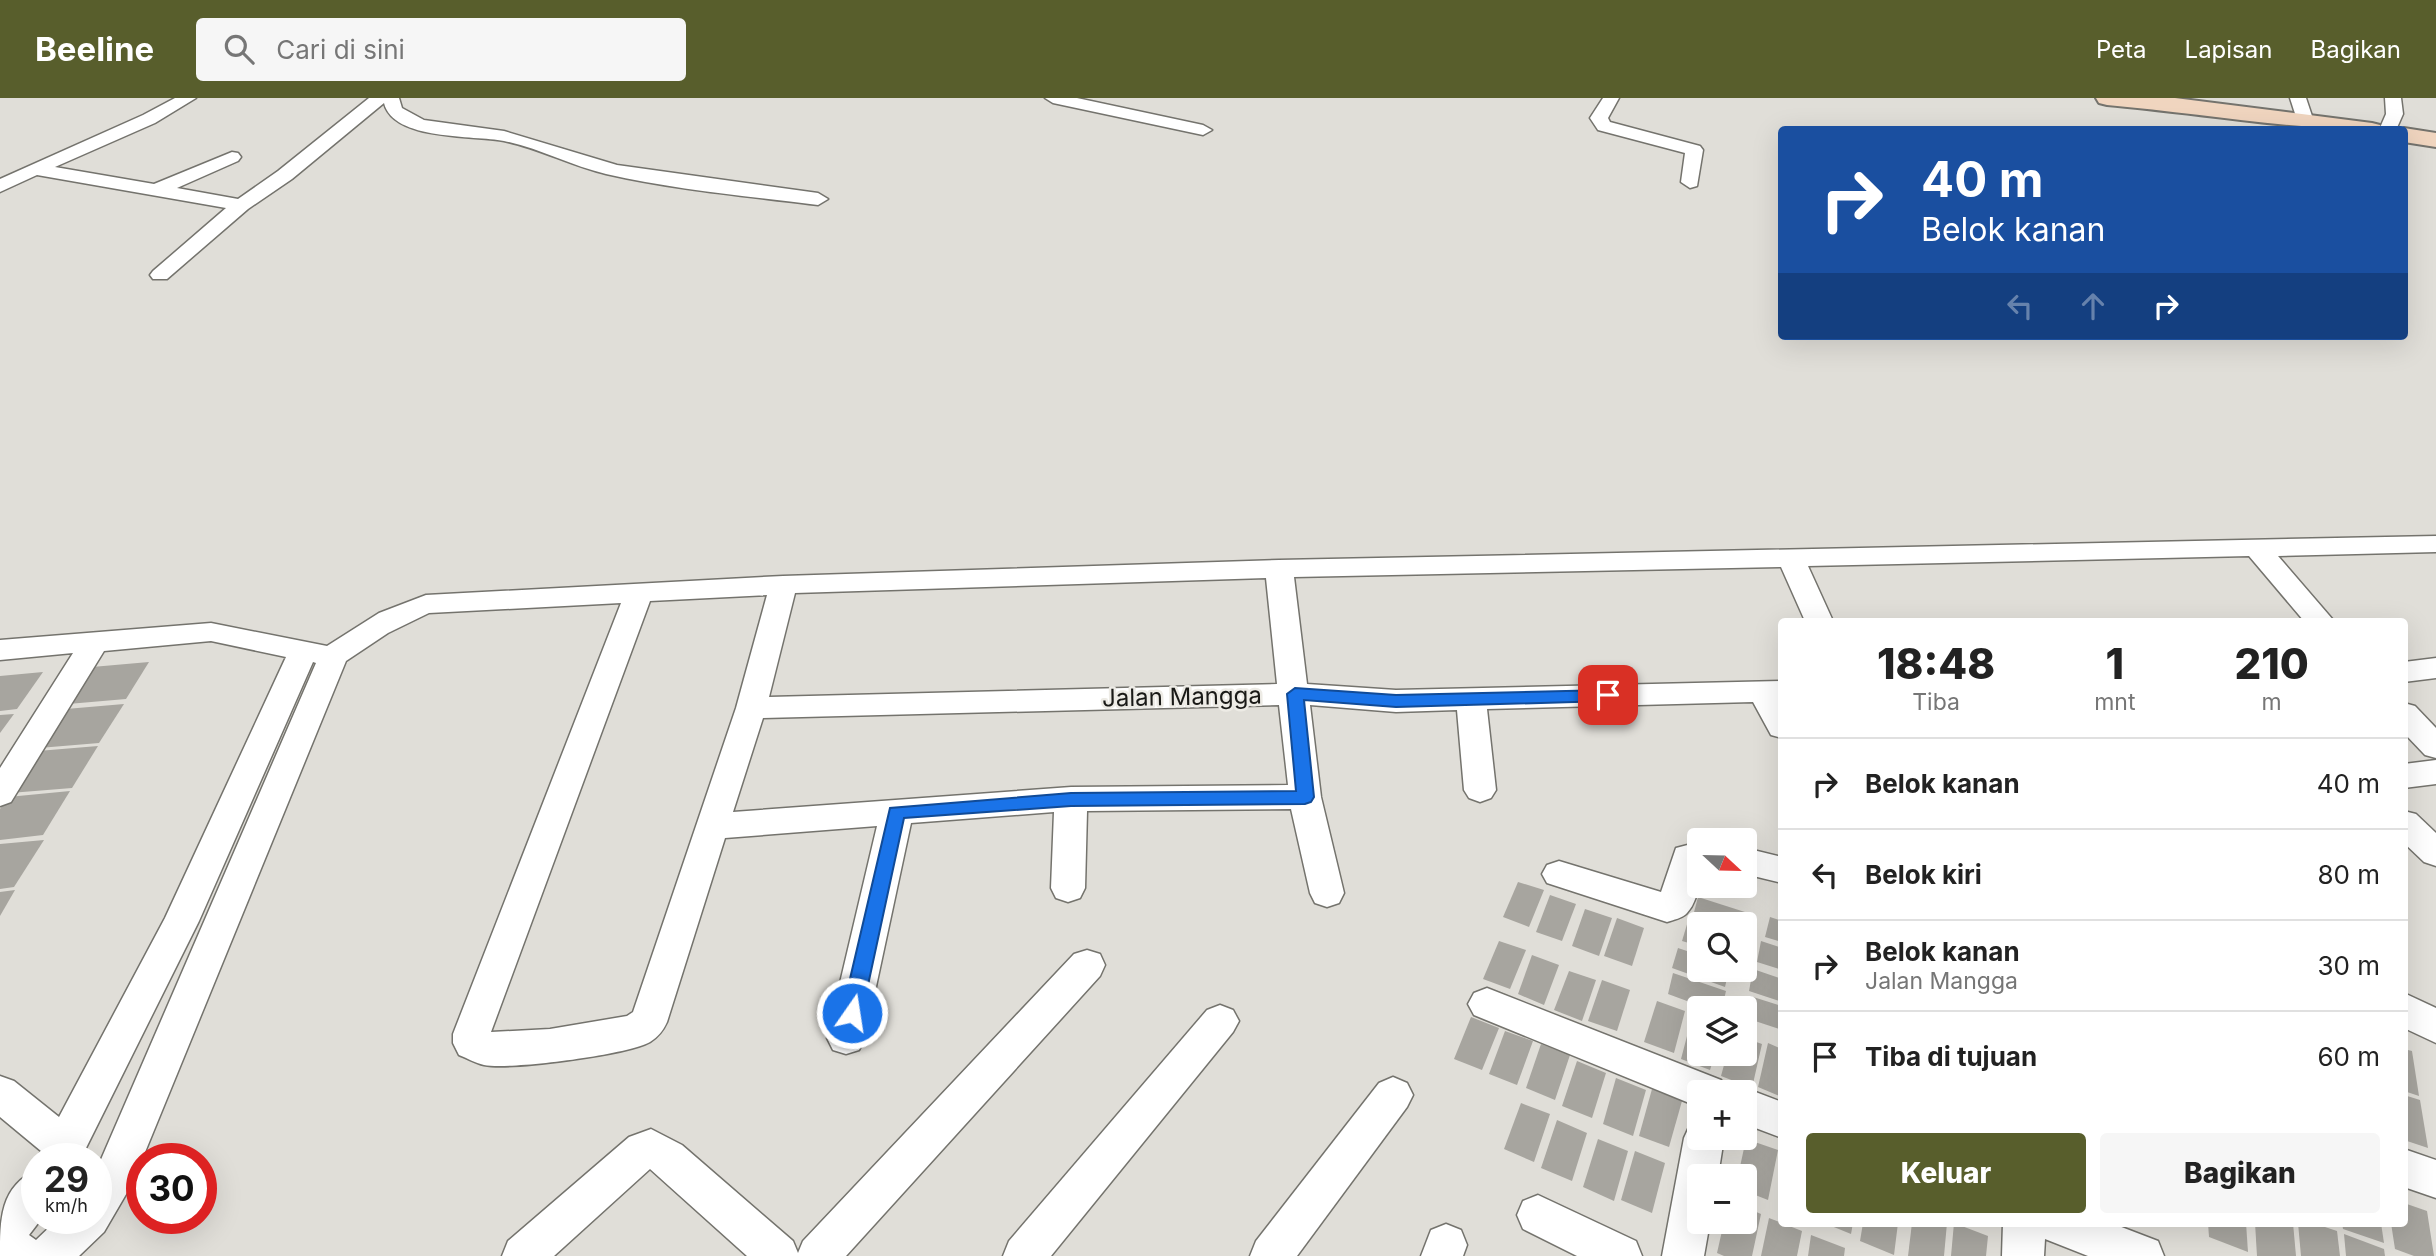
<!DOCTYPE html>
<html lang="id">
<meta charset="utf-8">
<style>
:root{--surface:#fff;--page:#f6f6f6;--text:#222;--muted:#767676;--line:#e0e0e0;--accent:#585e2c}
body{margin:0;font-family:Inter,sans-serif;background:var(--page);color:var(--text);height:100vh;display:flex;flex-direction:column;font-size:26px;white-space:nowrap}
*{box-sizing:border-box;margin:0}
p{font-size:23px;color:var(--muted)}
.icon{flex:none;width:38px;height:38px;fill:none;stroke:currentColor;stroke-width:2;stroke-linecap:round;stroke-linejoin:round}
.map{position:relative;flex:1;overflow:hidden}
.details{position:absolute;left:1778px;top:520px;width:630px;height:609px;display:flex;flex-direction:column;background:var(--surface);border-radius:7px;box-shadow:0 7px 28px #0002}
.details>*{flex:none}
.guide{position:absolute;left:1778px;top:28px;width:630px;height:214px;border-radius:7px;box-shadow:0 7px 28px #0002;background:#1a4fa0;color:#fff;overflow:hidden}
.needle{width:46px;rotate:112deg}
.fabs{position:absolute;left:1687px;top:730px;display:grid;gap:14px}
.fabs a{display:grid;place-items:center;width:70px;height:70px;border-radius:7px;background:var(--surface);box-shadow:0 7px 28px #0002;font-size:35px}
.speed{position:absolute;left:21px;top:1045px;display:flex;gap:14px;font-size:35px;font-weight:700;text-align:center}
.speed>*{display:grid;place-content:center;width:91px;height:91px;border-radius:50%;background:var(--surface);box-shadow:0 7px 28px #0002;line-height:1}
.speed small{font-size:18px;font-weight:400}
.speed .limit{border:10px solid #d22;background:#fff;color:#111}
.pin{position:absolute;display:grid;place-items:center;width:60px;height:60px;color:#fff;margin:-30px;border-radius:14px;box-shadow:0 4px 10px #0006}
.me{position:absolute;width:77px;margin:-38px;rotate:13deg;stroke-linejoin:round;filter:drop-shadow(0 0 5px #0008)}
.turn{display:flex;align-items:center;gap:24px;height:147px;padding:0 28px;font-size:32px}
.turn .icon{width:91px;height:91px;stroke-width:2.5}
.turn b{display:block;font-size:49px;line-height:60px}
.lanes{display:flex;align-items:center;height:66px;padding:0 28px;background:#0003;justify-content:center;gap:35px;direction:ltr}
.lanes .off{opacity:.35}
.eta{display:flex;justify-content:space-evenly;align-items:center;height:119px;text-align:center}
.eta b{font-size:42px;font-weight:800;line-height:49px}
.action{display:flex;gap:14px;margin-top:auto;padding:14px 28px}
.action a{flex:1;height:80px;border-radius:7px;background:var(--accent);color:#fff;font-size:28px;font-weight:800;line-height:80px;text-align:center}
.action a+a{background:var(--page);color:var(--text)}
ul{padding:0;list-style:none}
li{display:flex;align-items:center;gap:21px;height:91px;padding:0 28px;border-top:2px solid var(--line)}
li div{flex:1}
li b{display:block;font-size:26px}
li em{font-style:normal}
header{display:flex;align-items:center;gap:42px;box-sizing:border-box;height:98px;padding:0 35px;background:var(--accent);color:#fff}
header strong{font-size:33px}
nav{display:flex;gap:38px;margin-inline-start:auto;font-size:24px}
.search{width:490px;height:63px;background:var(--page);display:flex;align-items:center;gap:18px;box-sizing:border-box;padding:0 24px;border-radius:7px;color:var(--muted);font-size:26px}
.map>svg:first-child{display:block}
.building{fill:#a7a59f}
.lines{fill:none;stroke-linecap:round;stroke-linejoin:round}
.street-casing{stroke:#74736d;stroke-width:3}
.secondary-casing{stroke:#74736d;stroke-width:4}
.street{fill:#fff;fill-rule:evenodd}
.secondary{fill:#f0d5bf;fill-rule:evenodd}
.route{fill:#1a73e8;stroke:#114b97;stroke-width:2}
.labels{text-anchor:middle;stroke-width:5;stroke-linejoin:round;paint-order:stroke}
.street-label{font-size:24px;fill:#1a1a17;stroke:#edebe5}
</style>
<header>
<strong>Beeline</strong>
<div class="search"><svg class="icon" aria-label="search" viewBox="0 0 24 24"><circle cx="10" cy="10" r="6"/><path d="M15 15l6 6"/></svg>Cari di sini</div>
<nav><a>Peta</a><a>Lapisan</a><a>Bagikan</a></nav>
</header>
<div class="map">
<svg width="2436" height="1158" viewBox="0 0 2436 1158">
<rect width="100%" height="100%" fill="#e0ded8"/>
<g class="building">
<path d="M149,564L126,601L68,606L92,569Z"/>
<path d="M43,574L17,611L0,613V578Z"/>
<path d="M124,606L99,645L39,650L66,611Z"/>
<path d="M14,616L0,635V617Z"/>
<path d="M98,648L72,690L10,695L38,653Z"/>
<path d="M70,693L43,737L0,742V711L8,699Z"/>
<path d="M44,742L14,789L0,791V746Z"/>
<path d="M1518,784L1544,792L1529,829L1503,819Z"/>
<path d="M15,792L0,818V794Z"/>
<path d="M1550,797L1576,806L1562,843L1536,834Z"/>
<path d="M1698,799L1748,815L1746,826H1716L1693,818Z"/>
<path d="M1585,811L1612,820L1599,858L1572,848Z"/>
<path d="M1770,819L1782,823V844L1765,839Z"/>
<path d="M1617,820L1644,830L1632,868L1604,858Z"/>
<path d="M1688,823L1699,827V848L1682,843Z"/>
<path d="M1499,843L1526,852L1510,891L1483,881Z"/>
<path d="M1761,843L1782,850V872L1757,864Z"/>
<path d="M1678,850L1699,857V872H1729L1725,889L1672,870Z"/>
<path d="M1532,857L1559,867L1544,907L1518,896Z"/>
<path d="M1753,871L1782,881V904L1749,893Z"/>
<path d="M1569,873L1596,882L1582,923L1554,912Z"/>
<path d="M1673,875L1726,893L1722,910H1706L1668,896Z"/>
<path d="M1602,882L1630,892L1617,933L1588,923Z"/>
<path d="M1750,898L1782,908V932L1746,920Z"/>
<path d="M1657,903L1685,913L1674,955L1644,944Z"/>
<path d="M1471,919L1499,930L1482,972L1454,961Z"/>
<path d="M1692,919L1699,921V956H1715L1710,972L1681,961Z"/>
<path d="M1505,933L1533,943L1517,987L1489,976Z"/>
<path d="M1745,940L1762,946L1752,990L1721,978L1727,956H1745Z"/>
<path d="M1768,945L1782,951V999L1758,989Z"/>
<path d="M1541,946L1570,957L1555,1002L1526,990Z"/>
<path d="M2404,951L2412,953L2419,998L2404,993Z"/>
<path d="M1577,963L1606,975L1592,1020L1562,1008Z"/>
<path d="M1616,980L1646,992L1633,1038L1603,1026Z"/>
<path d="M1652,991L1682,1003L1669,1049L1639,1038Z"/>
<path d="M2404,997L2420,1002L2428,1050L2404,1042Z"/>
<path d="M1521,1005L1550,1016L1534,1064L1504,1051Z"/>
<path d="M1557,1022L1587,1035L1572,1083L1541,1070Z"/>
<path d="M1598,1041L1628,1053L1614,1103L1583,1089Z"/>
<path d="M1746,1041L1778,1052L1768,1102L1745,1093V1078H1738Z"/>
<path d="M1635,1053L1665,1065L1652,1115L1621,1102Z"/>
<path d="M2404,1105L2427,1113L2434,1158H2414L2395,1151L2391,1125H2404Z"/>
<path d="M1745,1109L1761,1116L1752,1158H1724L1717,1155L1724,1124H1745Z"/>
<path d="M1769,1120L1802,1133L1797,1158H1761Z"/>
<path d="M1824,1125H1853L1851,1136Z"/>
<path d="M1863,1125H1898L1894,1157L1860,1143Z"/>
<path d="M1912,1125H1947L1944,1158H1908Z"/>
<path d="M1954,1125L1988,1138L1986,1158H1951Z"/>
<path d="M2208,1125H2246L2248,1154L2209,1139Z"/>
<path d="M2255,1125H2293L2296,1158H2257Z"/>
<path d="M2298,1125H2313L2337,1133L2340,1158H2301Z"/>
<path d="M2342,1125H2381L2384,1145L2343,1131Z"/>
<path d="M2344,1136L2384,1151L2385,1158H2346Z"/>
<path d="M1811,1137L1845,1150L1844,1158H1808Z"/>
</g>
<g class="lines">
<g class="street-casing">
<g id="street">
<path d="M175,0H196L155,25L55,69L154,86L232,54L238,55L241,59L238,63L177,90L238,101L278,73L369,0H399L402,10L424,22L504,33L617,67L818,95L828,101L818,107C747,98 676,92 606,76C571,68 539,50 504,43C474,37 393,43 384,5L292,81L248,111L167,181H153L150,177L153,173L226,110L37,77L0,94V81L143,17Z"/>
<path d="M1045,0H1077L1203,27L1212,32L1203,37L1053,5Z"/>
<path d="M1603,0H1619L1608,20L1610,24L1700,48L1703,52L1697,88L1690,90L1681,84L1685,55L1598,32L1590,20Z"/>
<path d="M2290,0H2306L2313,21L2310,25H2298Z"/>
<path d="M2385,0H2401L2403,16L2396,32H2379L2386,16Z"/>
<path d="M2436,438V454L2278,458L2334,523H2304L2249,458L1808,468L1833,523H1805L1781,469L1294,479L1307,586L1396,592L1782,583V640L1771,637L1753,604L1487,611L1496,692L1491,700L1480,704L1469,700L1464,692L1457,612L1396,614L1310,607L1321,699L1344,795L1339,805L1327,809L1315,805L1310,795L1291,711L1087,713L1085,790L1080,800L1068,804L1056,800L1051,790L1054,714L911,725L865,940L859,952L846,956L833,952L827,940L877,728L725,740L667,924C663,933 658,939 650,944C627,957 510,972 484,967C475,965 467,960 459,957L453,945V936L621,505L429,515L388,535L346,563L132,1086L104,1134L79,1158H0C0,1122 0,1088 37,1072V1120H42L29,1137L36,1142L59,1120H96V1073L316,565L313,564L199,823L81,1060H38L41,1053L0,1019V978L14,983L59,1019L165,820L286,559L211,543L104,553L11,704L0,708V670L73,555L0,562V542L211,525L327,548L379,515L426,497L783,478L1279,462ZM1266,480L1277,586L769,599L795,495ZM767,497L736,610L633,914L627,918L550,931L491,934L650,503ZM1279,607L1288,687L1071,689L733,714L763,620Z"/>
<path d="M2436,560V580L2404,584V564Z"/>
<path d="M2404,605L2415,608L2436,630V660L2425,657L2404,635Z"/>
<path d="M2436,662V686L2404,690V666Z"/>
<path d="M2404,713L2416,716L2436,735V768L2424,764L2404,745Z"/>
<path d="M1699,744C1700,764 1703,798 1687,815C1683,820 1673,822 1667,824L1547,785L1542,776L1547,767L1559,763L1661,794L1676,750Z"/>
<path d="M1745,750L1782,759V785L1745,776Z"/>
<path d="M1087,852L1100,856L1105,867L1100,878L846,1158H747L650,1071L554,1158H502L508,1143L629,1039L651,1031L682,1047L793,1143L798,1155L803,1143L1074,856Z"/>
<path d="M1487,890L1721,982L1727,994H1699V1009L1474,917L1468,906L1474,895Z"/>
<path d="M2404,895L2436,910V945L2404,930Z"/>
<path d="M1220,907L1233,912L1239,923L1233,934L1051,1158H1003L1009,1143L1207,912Z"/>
<path d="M1393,979L1407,985L1413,997L1407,1009L1297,1158H1250L1256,1143L1379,985Z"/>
<path d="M1745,990L1782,1004V1040L1745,1026V994H1735Z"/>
<path d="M1699,1023V1040H1724L1718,1078H1699V1124H1710L1704,1158H1662L1684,1040L1690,1027Z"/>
<path d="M2404,1051L2436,1062V1100L2404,1089Z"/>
<path d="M1538,1097L1636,1143L1642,1158H1577L1523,1131L1517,1117L1523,1103Z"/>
<path d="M2003,1125H2111L2158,1143L2164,1158H2088L2045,1141L2044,1158H2002Z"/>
<path d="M1446,1126L1461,1132L1467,1147L1463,1158H1421L1431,1132Z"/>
</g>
</g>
<g class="secondary-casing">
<g id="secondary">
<path d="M2096,0H2175L2372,25L2380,27L2383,32C2291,32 2199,15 2107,7L2099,5Z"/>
<path d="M2404,30L2436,35V49L2404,44V32H2399Z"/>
</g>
</g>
<use href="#street" class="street"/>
<use href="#secondary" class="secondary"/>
</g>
<path class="route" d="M1295,590L1396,597L1608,592L1616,597L1608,603L1396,609L1304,602L1314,699L1311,704L1305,706L1071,708L904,720L862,915L859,921L852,924L845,921L842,915L890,710L1071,695L1296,693L1287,596Z"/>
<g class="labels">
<g class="street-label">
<text transform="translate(1182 599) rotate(-1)" y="8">Jalan Mangga</text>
</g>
</g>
</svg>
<div class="fabs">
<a><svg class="needle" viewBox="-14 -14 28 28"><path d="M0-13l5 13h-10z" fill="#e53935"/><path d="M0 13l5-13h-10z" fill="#767676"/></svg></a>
<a><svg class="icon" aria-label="search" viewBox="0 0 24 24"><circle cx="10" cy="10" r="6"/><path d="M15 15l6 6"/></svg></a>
<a><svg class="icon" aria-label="layers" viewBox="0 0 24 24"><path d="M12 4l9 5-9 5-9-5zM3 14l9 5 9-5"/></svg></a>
<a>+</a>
<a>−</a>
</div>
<div class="speed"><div>29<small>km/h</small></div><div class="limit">30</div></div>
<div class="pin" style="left:1608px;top:597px;background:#d93025"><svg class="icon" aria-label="arrive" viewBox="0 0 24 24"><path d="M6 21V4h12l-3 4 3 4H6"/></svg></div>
<svg class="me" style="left:852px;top:915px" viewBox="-20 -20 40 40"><circle r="17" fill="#1a73e8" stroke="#fff" stroke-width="3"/><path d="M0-11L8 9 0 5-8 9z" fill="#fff"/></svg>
<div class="guide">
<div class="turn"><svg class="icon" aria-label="right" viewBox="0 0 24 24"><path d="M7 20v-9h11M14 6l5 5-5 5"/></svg><div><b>40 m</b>Belok kanan</div></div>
<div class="lanes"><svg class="icon off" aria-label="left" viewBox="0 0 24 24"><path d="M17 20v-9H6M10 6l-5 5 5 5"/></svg><svg class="icon off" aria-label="ahead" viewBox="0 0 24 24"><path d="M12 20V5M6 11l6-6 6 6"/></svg><svg class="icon" aria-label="right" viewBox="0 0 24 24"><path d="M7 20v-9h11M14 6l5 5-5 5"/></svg></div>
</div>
<section class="details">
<div class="eta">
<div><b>18:48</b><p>Tiba</p></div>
<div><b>1</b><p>mnt</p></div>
<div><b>210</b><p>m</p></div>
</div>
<ul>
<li><svg class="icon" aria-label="right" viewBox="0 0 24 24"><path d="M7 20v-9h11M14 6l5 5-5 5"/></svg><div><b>Belok kanan</b></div><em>40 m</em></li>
<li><svg class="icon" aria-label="left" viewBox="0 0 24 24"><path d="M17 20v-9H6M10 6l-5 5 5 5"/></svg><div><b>Belok kiri</b></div><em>80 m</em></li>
<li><svg class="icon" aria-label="right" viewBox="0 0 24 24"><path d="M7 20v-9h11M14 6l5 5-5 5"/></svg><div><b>Belok kanan</b><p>Jalan Mangga</p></div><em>30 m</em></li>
<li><svg class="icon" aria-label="arrive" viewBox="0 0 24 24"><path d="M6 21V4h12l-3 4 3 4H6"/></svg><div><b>Tiba di tujuan</b></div><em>60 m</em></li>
</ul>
<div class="action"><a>Keluar</a><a>Bagikan</a></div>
</section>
</div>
